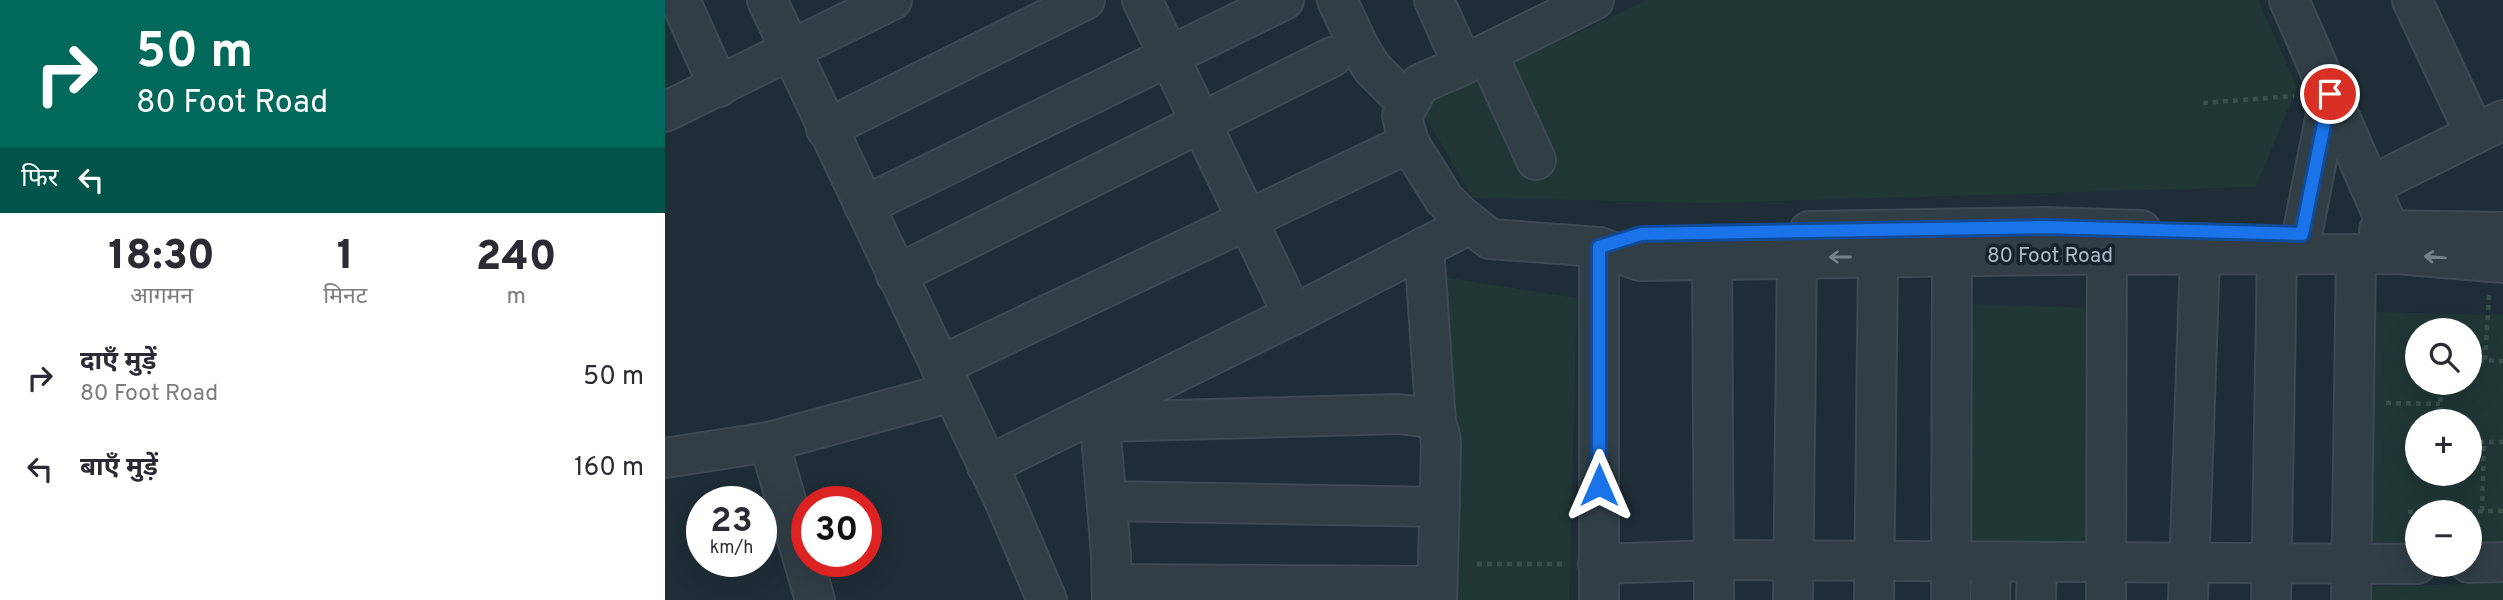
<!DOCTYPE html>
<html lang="hi">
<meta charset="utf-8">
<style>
:root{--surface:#fff;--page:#f2f2f3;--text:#2b2b33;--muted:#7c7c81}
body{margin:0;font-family:Overpass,"Noto Sans Devanagari",sans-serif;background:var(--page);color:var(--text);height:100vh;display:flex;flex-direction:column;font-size:26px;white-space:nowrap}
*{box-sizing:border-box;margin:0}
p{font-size:23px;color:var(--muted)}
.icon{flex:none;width:38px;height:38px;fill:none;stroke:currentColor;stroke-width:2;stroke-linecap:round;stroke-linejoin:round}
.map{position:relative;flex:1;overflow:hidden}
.sheet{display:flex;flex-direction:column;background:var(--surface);width:665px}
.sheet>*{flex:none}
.hud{background:#00695c;color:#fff;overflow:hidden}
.controls{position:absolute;left:1740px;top:318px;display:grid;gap:14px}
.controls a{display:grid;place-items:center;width:77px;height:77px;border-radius:50%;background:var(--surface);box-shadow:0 7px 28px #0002;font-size:35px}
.speed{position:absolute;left:21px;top:486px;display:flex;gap:14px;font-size:35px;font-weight:700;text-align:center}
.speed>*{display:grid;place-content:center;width:91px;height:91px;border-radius:50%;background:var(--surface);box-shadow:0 7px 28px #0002;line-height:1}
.speed small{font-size:18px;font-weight:400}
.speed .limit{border:10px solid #d22;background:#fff;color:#111}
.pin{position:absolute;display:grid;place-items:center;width:60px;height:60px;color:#fff;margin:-30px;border:4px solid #fff;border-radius:50%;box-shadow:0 2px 7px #0007}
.me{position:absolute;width:77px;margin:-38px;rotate:0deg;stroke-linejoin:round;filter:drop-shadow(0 0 5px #0008)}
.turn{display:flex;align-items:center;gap:24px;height:147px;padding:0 21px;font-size:32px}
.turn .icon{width:91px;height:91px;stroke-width:2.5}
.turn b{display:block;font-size:49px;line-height:60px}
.then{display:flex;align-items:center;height:66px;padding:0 21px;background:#0003;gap:14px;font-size:26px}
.eta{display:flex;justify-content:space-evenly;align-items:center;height:119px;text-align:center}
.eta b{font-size:42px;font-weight:800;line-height:49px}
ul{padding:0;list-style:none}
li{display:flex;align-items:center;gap:21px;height:91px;padding:0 21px}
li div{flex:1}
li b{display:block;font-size:26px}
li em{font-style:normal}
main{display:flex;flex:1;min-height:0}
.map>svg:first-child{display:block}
.green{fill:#203735;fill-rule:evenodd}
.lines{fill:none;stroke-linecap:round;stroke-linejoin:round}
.minor-casing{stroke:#3e4a53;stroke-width:42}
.path{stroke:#384f4c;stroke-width:4.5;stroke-dasharray:5 5;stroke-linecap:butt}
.minor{stroke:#313e46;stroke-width:38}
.oneway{stroke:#74828b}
.route-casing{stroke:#114b97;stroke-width:18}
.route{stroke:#1a73e8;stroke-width:12}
.labels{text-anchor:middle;stroke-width:7;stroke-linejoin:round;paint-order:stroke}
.street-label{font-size:21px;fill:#abbac4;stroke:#17232a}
</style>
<main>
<section class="sheet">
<div class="hud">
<div class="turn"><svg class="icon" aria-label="right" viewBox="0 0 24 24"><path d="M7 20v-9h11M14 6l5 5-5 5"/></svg><div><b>50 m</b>80 Foot Road</div></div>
<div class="then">फिर<svg class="icon" aria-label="left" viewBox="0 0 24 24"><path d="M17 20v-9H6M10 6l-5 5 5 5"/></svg></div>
</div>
<div class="eta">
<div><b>18:30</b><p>आगमन</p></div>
<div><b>1</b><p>मिनट</p></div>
<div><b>240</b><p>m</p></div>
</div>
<ul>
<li><svg class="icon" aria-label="right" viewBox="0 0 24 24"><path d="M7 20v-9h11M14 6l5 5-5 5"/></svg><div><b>दाएँ मुड़ें</b><p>80 Foot Road</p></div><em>50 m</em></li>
<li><svg class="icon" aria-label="left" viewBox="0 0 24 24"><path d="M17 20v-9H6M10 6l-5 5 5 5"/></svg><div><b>बाएँ मुड़ें</b></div><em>160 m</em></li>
</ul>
</section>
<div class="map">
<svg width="1838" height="600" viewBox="0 0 1838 600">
<rect width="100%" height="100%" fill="#1e2d36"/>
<g class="green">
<path d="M981,0H1593L1632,87L1591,187L1043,203L808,198L755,108Z"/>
<path d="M766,275L912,298L904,600H758Z"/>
<path d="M1280,303L1427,308L1429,546L1277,541Z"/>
<path d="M1678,311L1838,315V552L1804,553V513H1752V555L1683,557ZM1752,331H1804V383H1752ZM1752,422H1804V474H1752Z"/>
<path d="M1838,583V600H1679L1680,587Z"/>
</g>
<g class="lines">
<g class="minor-casing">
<g id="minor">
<path d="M15,0L54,87"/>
<path d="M102,0L340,502L382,600"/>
<path d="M477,0L628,315"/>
<path d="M672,0L694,47L707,68L743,104"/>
<path d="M769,0L798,65"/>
<path d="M929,0L798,65L755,84L737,116L744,143L779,199L796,216L825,239L934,247L975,261L1379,255L1731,254L1838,263"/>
<path d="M1624,0L1705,186L1724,229L1731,252"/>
<path d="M1747,0L1810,134"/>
<path d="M822,53L871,160"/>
<path d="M0,112L227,0"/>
<path d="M161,129L420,0"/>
<path d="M1705,186L1838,120"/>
<path d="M199,206L619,0"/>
<path d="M1714,230L1838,232"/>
<path d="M1144,231L1378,227L1476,230"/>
<path d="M759,247L771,423"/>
<path d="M1637,254V235L1665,94"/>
<path d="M1047,259L1049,600"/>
<path d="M231,275L667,57"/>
<path d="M275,366L744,143"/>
<path d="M434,411L446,555L447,600"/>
<path d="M435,422L733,414C760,417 776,415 776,447L772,600"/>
<path d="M104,442L150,600"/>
<path d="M0,458L104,442L287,392"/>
<path d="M322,466L628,315L805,224"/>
<path d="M442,501L775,507"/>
<path d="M1804,563L1838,562"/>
<path d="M933,564L1050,560L1752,564"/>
<path d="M447,584L772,586"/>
<path d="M934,600V247"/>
<path d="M1128,600L1132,258"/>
<path d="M1209,600L1213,257"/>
<path d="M1286,600L1287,256"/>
<path d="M1325,600L1326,562"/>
<path d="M1371,600L1372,563"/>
<path d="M1441,600L1442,255"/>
<path d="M1523,600L1535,255"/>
<path d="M1606,600L1612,255"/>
<path d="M1686,600L1691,254"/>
</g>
</g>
<g class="path">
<path d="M1538,103L1629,96"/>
<path d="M1804,360L1838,361"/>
<path d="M1820,360L1824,297L1827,298"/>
<path d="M1721,403L1775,404"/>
<path d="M1776,422L1775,404L1777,383"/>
<path d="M1804,442H1838"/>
<path d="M1817,511L1819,443"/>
<path d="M1743,512L1838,511"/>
<path d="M812,564H901"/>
</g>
<use href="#minor" class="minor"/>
</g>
<defs><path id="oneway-shaft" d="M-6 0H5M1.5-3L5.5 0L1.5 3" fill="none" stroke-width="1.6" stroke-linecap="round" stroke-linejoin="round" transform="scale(1.75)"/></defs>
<g class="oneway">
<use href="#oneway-shaft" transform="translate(1175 257) rotate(180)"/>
<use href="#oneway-shaft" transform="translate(1770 257) rotate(-175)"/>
</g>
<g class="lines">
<g class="route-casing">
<path id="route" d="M934,485V247L976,234L1378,227L1637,234L1665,94"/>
</g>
<use href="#route" class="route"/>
</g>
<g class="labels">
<g class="street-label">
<text x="1385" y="262">80 Foot Road</text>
</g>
</g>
</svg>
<div class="controls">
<a><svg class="icon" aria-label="search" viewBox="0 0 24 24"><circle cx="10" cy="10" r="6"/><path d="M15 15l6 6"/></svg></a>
<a>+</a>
<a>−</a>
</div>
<div class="speed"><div>23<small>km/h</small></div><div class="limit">30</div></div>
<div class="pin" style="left:1665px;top:94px;background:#d93025"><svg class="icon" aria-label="arrive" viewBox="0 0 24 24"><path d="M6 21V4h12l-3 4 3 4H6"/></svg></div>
<svg class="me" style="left:934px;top:485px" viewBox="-20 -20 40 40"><path d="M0-17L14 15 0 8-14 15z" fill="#1a73e8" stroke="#fff" stroke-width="4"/></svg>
</div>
</main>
